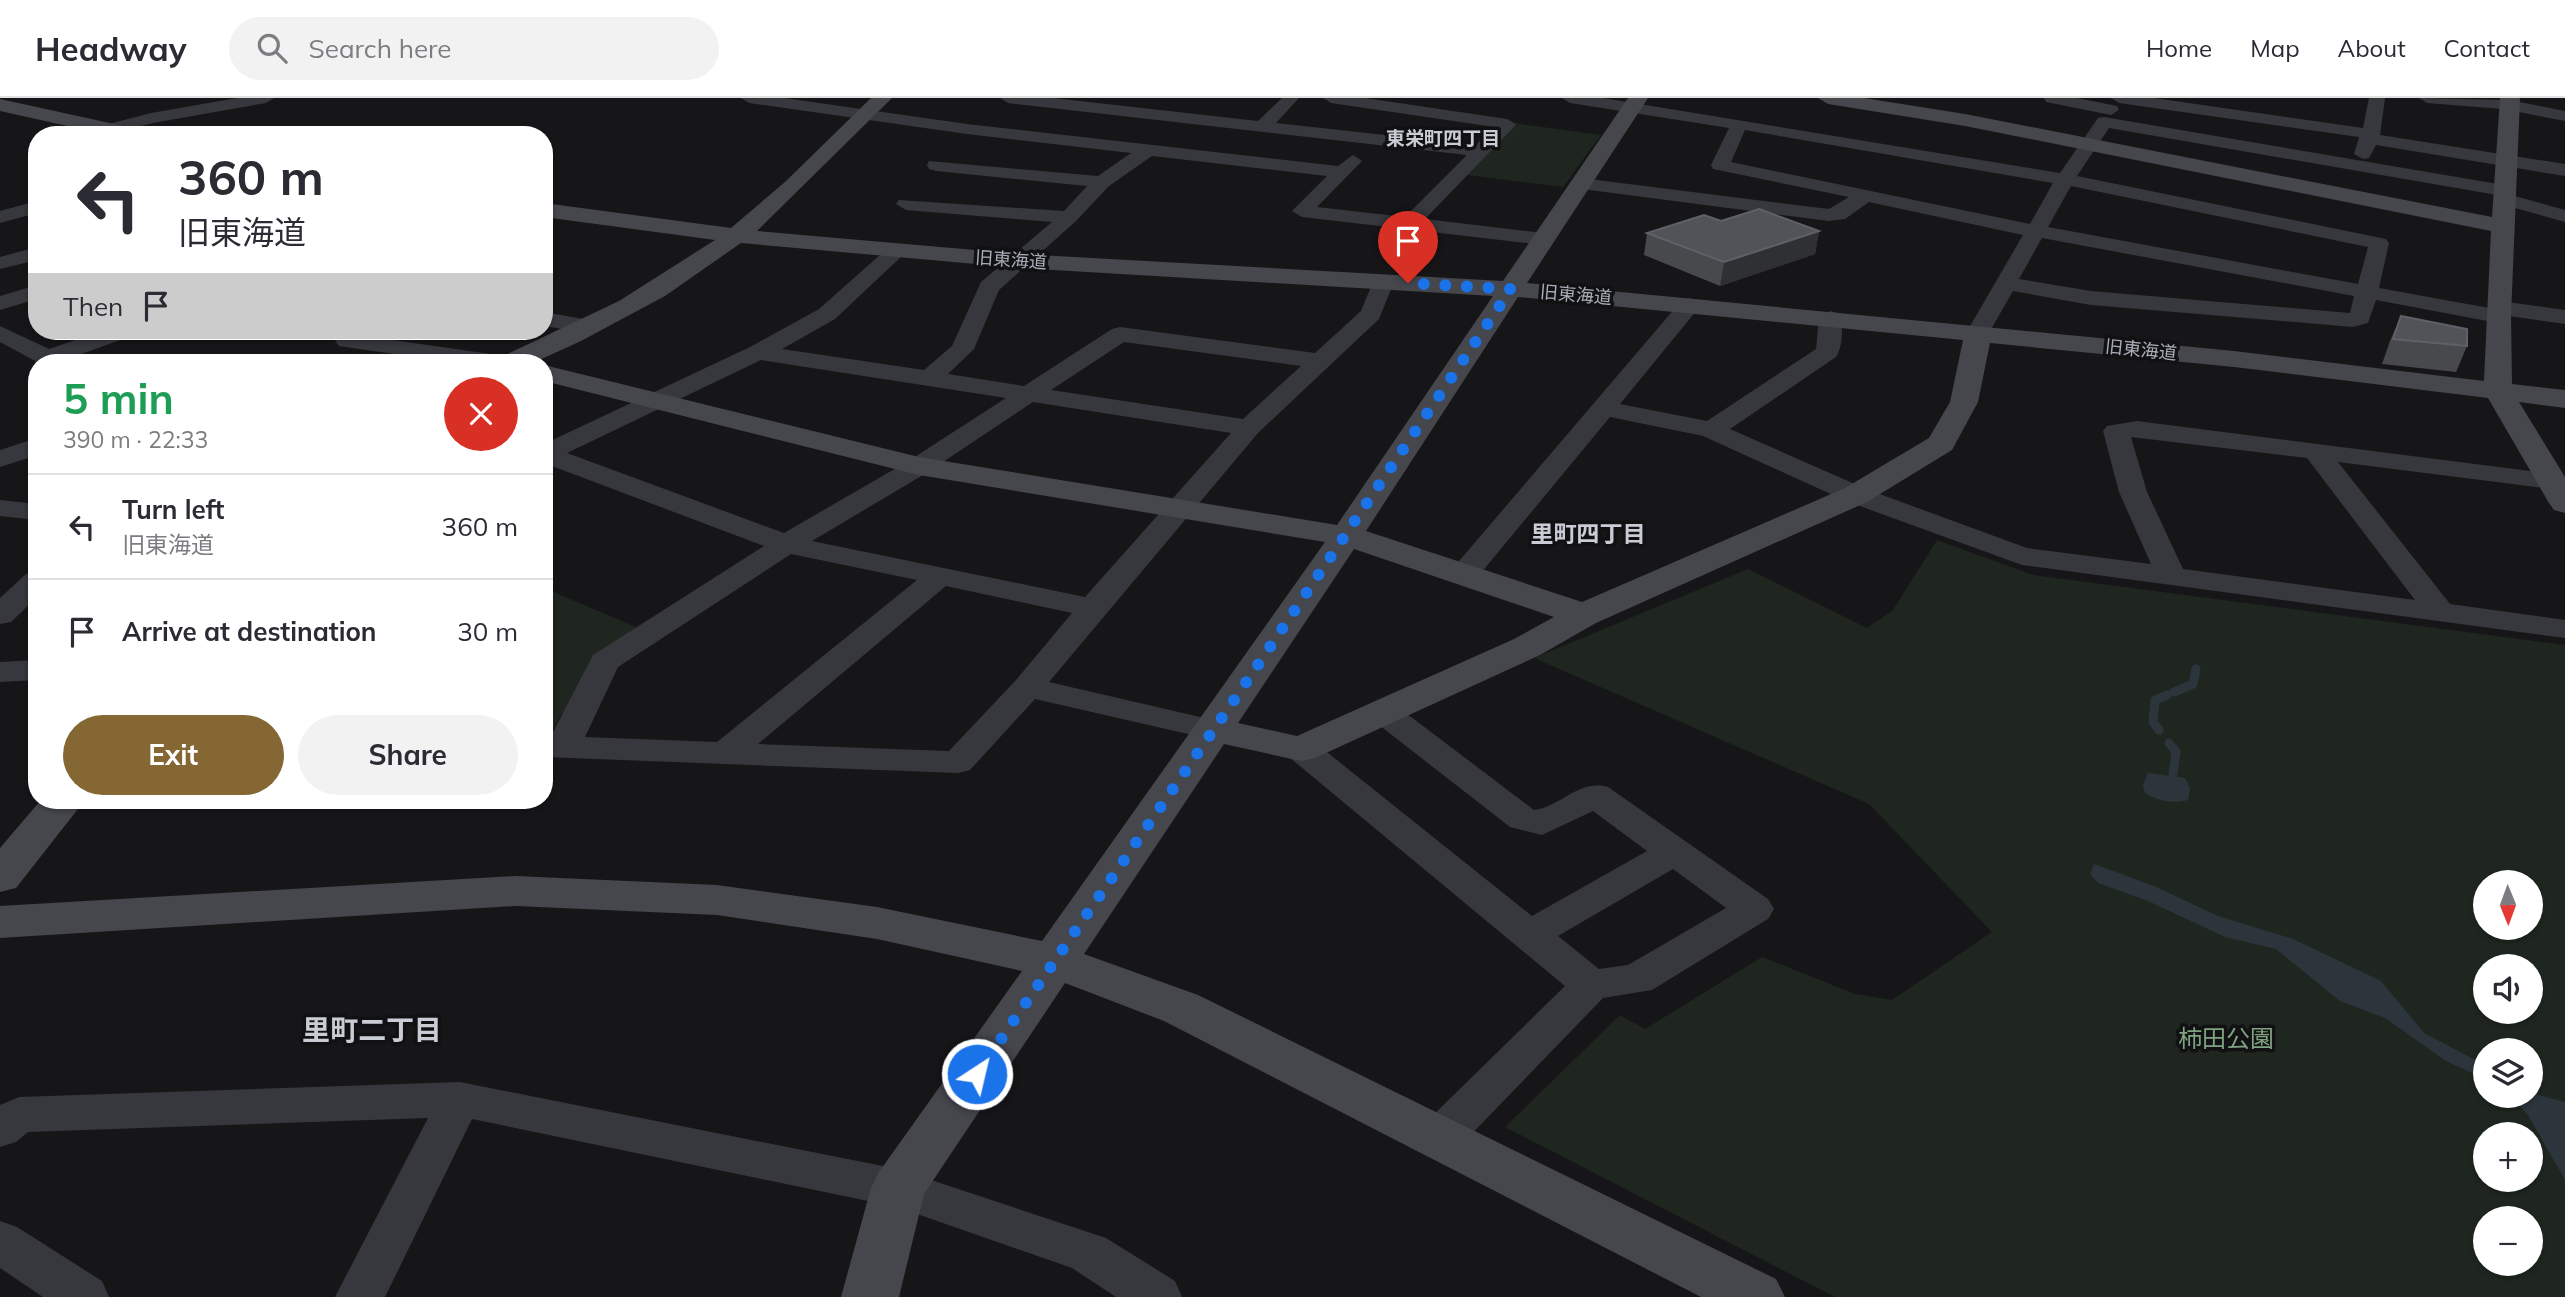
<!DOCTYPE html>
<meta charset="utf-8">
<style>
:root{--surface:#fff;--page:#f2f2f3;--text:#2b2b33;--muted:#7c7c81;--line:#e1e1e2;--accent:#856733}
body{margin:0;font-family:Mulish,"Noto Sans JP",sans-serif;background:var(--page);color:var(--text);height:100vh;display:flex;flex-direction:column;font-size:26px;white-space:nowrap}
*{box-sizing:border-box;margin:0}
p{font-size:23px;color:var(--muted)}
.icon{flex:none;width:38px;height:38px;fill:none;stroke:currentColor;stroke-width:2;stroke-linecap:round;stroke-linejoin:round}
.map{position:relative;flex:1;overflow:hidden}
.panel{position:absolute;left:28px;top:256px;width:525px;height:455px;display:flex;flex-direction:column;background:var(--surface);border-radius:28px;box-shadow:0 2px 5px #0004}
.panel>*{flex:none}
.guide{position:absolute;left:28px;top:28px;width:525px;height:214px;border-radius:28px;box-shadow:0 2px 5px #0004;background:#fff;color:var(--text);overflow:hidden}
.needle{width:46px;rotate:179deg}
.buttons{position:absolute;left:2473px;top:772px;display:grid;gap:14px}
.buttons a{display:grid;place-items:center;width:70px;height:70px;border-radius:50%;background:var(--surface);box-shadow:0 2px 5px #0004;font-size:35px}
.pin{position:absolute;display:grid;place-items:center;width:60px;height:60px;color:#fff;margin:-72px -30px;border-radius:50% 50% 50% 0;rotate:-45deg;box-shadow:0 0 7px #0007}
.pin .icon{rotate:45deg}
.me{position:absolute;width:77px;margin:-38px;rotate:35deg;stroke-linejoin:round;filter:drop-shadow(0 0 5px #0008)}
.turn{display:flex;align-items:center;gap:24px;height:147px;padding:0 35px;font-size:32px}
.turn .icon{width:91px;height:91px;stroke-width:2.5}
.turn b{display:block;font-size:49px;line-height:60px}
.then{display:flex;align-items:center;height:66px;padding:0 35px;background:#0003;gap:14px;font-size:26px}
.round{display:grid;place-items:center;flex:none;width:74px;height:74px;border-radius:37px;background:var(--page)}
.overview{display:flex;align-items:center;justify-content:space-between;height:119px;padding:0 35px}
h1{font-size:42px;font-weight:700;line-height:52px;color:#1e9e55}
.button{display:flex;gap:14px;margin-top:auto;padding:14px 35px}
.button a{flex:1;height:80px;border-radius:42px;background:var(--accent);color:#fff;font-size:28px;font-weight:700;line-height:80px;text-align:center}
.button a+a{background:var(--page);color:var(--text)}
ul{padding:0;list-style:none}
li{display:flex;align-items:center;gap:21px;height:105px;padding:0 35px;border-top:2px solid var(--line)}
li div{flex:1}
li b{display:block;font-size:26px}
li em{font-style:normal}
header{display:flex;align-items:center;gap:42px;box-sizing:border-box;height:98px;padding:0 35px;background:var(--surface);border-bottom:2px solid var(--line)}
header strong{font-size:33px}
nav{display:flex;gap:38px;margin-inline-start:auto;font-size:24px}
.search{width:490px;height:63px;background:var(--page);display:flex;align-items:center;gap:18px;box-sizing:border-box;padding:0 24px;border-radius:38px;color:var(--muted);font-size:26px}
.map>svg:first-child{display:block}
.green{fill:#1e261f;fill-rule:evenodd}
.water{fill:#2c353c}
.lines{fill:none;stroke-linecap:round;stroke-linejoin:round}
.stream{stroke:#2c353c;stroke-width:9}
.street{fill:#37383d;fill-rule:evenodd}
.secondary{fill:#45474d;fill-rule:evenodd}
.wall{fill:#47494d}
.shaded-wall{fill:#2f3033}
.building{fill:#525359;stroke:#5f6168;stroke-width:2}
.route{stroke:#1a73e8;stroke-width:12;stroke-dasharray:0 21.6}
.labels{text-anchor:middle;stroke-width:7;stroke-linejoin:round;paint-order:stroke}
.far-street-label{font-size:18px;fill:#a8adb8;stroke:#111113}
.far-neighbourhood-label{font-size:19px;font-weight:bold;fill:#c9ccd4;stroke:#111113}
.neighbourhood-label{font-size:23px;font-weight:bold;fill:#c9ccd4;stroke:#111113}
.near-park-label{font-size:24px;fill:#7fa381;stroke:#111113}
.near-neighbourhood-label{font-size:28px;font-weight:bold;fill:#c9ccd4;stroke:#111113}
</style>
<header>
<strong>Headway</strong>
<div class="search"><svg class="icon" aria-label="search" viewBox="0 0 24 24"><circle cx="10" cy="10" r="6"/><path d="M15 15l6 6"/></svg>Search here</div>
<nav><a>Home</a><a>Map</a><a>About</a><a>Contact</a></nav>
</header>
<div class="map">
<svg width="2565" height="1199" viewBox="0 0 2565 1199">
<rect width="100%" height="100%" fill="#161618"/>
<g class="green">
<path d="M1513,25L1601,37L1563,89L1467,77Z"/>
<path d="M1937,442L2033,477L2565,547V1199H1835L1505,1029L1620,917L1645,931L1762,859L1855,896L1892,902L1992,834L1869,706L1534,560L1748,471L1867,530L1893,512ZM2485,784H2530V830H2485ZM2485,868H2530V914H2485ZM2485,952H2530V998H2485ZM2485,1036H2530V1082H2485ZM2485,1120H2530V1166H2485Z"/>
<path d="M544,490L643,532L595,562L544,645Z"/>
</g>
<g class="water">
<path d="M2148,675L2185,680L2190,690L2188,702C2175,706 2157,703 2145,695L2143,687Z"/>
<path d="M2094,766L2154,788L2218,818L2293,841L2381,883L2424,935L2485,967V981L2446,963L2385,920L2340,903L2276,851L2225,839L2148,803L2098,785L2090,776Z"/>
<path d="M2531,995L2565,1004V1082L2528,1017L2511,998Z"/>
</g>
<g class="lines">
<g class="stream">
<path d="M2174,594L2193,586L2196,571"/>
<path d="M2159,632L2153,624L2155,602L2167,597"/>
<path d="M2169,645L2176,654L2173,676"/>
</g>
<g class="street">
<path d="M237,0H274L266,5L153,25L111,36L102,31L105,27L151,15Z"/>
<path d="M741,0H784L967,26L1338,68L1353,57L1362,63L1317,109L1405,119L1467,57L1008,5L1000,0H1053L1258,23L1282,0H1299L1276,25L1476,47L1494,29L1331,5L1323,0H1365L1507,21L1516,26L1513,30L1425,121L1544,135L1554,141L1544,147L1302,119L1292,113L1327,78L1152,58L1109,88L1076,123L999,192L974,251L948,276L1024,288L1112,231L1120,229L1315,255L1361,213L1375,179L1383,177L1394,184L1379,221L1258,335L1049,584L1226,625L1231,632L1226,639L1214,642L1035,601L970,672L958,675L544,659V637L551,638L593,557L764,448L544,365V346L750,249L819,211L889,149L896,147L906,153L903,157L835,221L782,251L924,272L952,248L981,184L1052,124L906,112L896,106L899,102L1064,113L1087,88L936,73L929,71L927,67L929,63L1098,78L1131,55L967,36L749,5ZM1124,244L1301,268L1243,321L1051,292ZM761,262L1006,300L910,362L784,435L567,355ZM1033,304L1231,335L1085,499L812,443L928,374ZM791,456L917,482L717,644L585,639L618,569ZM946,488L1072,515L1016,582L949,653L758,646Z"/>
<path d="M1562,0H1603L2060,75L2098,20L2104,19L2504,87L2511,89L2514,93L2511,97L2565,112V124L2497,105L2494,101L2497,97L2109,30L2077,78L2386,141L2389,145L2379,190L2489,210L2500,203L2565,212V226L2509,218L2498,225L2376,202L2368,225L2353,229L2091,207L2013,193L1986,240H1970L1966,235L2023,137L1869,104L1845,121L1829,123L1574,90L1572,86L1581,80L1829,111L1849,99L1713,71L1711,67L1729,30L1570,5ZM1745,32L2053,85L2030,126L1731,64ZM2071,88L2368,149L2358,186L2048,129ZM2042,140L2354,198L2350,215L2091,193L2019,181Z"/>
<path d="M2044,0H2077L2117,8L2119,12L2111,17L2046,4Z"/>
<path d="M2111,0H2154L2363,30L2369,0H2385L2380,37L2565,66V78L2376,47L2369,60L2363,61L2354,56L2359,39L2119,5Z"/>
<path d="M2419,0L2510,2L2565,13V23L2503,11L2427,5Z"/>
<path d="M37,103V115L0,125V113Z"/>
<path d="M37,149V162L0,171V159Z"/>
<path d="M37,187V201L0,212V198Z"/>
<path d="M1690,200L1701,207L1620,306L1707,323L1816,251L1819,220L1830,213L1838,215C1844,225 1843,249 1836,259L1730,331L1866,391L2027,450L2151,466L2119,394L2103,333L2107,328L2137,323L2561,377L2565,383L2561,389L2551,391L2338,364L2450,506L2565,522V540L2022,467L1846,403L1703,338L1610,319L1476,481L1465,484L1454,481L1450,475L1454,469L1682,202ZM2131,339L2307,360L2415,502L2183,471L2147,394Z"/>
<path d="M544,214L600,224L603,229L592,236L544,228Z"/>
<path d="M0,228L49,251L102,233H135L131,238L65,262L67,264H37L0,244Z"/>
<path d="M349,233H377L371,239L498,257L506,259L510,264H449L339,248L335,243Z"/>
<path d="M37,340V357L0,369V352Z"/>
<path d="M0,402L37,406V422L0,418Z"/>
<path d="M37,473V499L11,524L0,526V500L26,476Z"/>
<path d="M37,562V582L0,584V564Z"/>
<path d="M1382,603L1394,606L1534,712C1561,709 1578,681 1608,689L1768,801L1774,811L1768,821L1652,892L1603,900L1457,1051L1441,1056L1425,1051L1418,1038L1425,1025L1565,888L1289,659L1284,651L1289,643L1301,640L1313,643L1532,818L1647,753L1593,713L1542,737L1510,729L1370,620L1365,613L1370,606ZM1673,771L1726,810L1628,867L1599,871L1558,838Z"/>
<path d="M460,984L898,1071L1106,1140L1175,1183L1182,1199H1116L1072,1170L897,1109L472,1021L385,1199H335L428,1020L28,1034L16,1044L0,1049V1007L19,999Z"/>
<path d="M0,1123L17,1129L102,1183L109,1199H43L0,1170Z"/>
</g>
<g class="secondary">
<path d="M871,0H892L757,133L1020,156L1503,183L1628,0H1648L1527,185L2234,253L2484,283L2491,133L1965,28L1828,6L1818,0H1864L1965,16L2492,119L2500,0H2520L2511,218L2512,286L2565,292V310L2519,304L2565,379V415L2554,412L2549,405L2488,300L2234,269L1990,245L1978,304L1952,352L1867,404L1596,525L1540,557L1315,660L1301,663L1224,646L1084,856L1198,897L1776,1181L1785,1199H1701L1164,923L1065,885L924,1096L899,1199H841L871,1090L879,1074L1022,873L877,841L717,817L516,808L0,840V808L516,778L717,787L877,809L1042,843L1325,444L919,377L544,283V267L919,359L1337,427L1493,198L1020,170L741,145L665,198L581,243L535,264H499L503,258L619,203L715,142L544,119V105L731,130L785,84ZM1518,199L1963,242L1950,304L1929,340L1845,390L1582,504L1366,433ZM1354,451L1554,519L1514,541L1297,638L1238,625Z"/>
<path d="M0,1L137,31L147,37H108L0,13Z"/>
<path d="M41,702H85L16,790L0,794V750Z"/>
</g>
</g>
<g class="wall">
<path d="M1721,123L1819,133L1815,156L1720,188L1644,157L1647,135Z"/>
<path d="M2401,218L2467,248L2456,274L2382,266L2390,243Z"/>
</g>
<path class="shaded-wall" d="M1819,133L1815,156L1720,188L1724,164Z"/>
<g class="building">
<path d="M1759,111L1819,133L1724,164L1647,135L1704,117L1721,123Z"/>
<path d="M2401,218L2467,231V248L2393,241Z"/>
</g>
<g class="lines">
<path class="route" d="M977,976L1243,589L1511,191L1408,185"/>
</g>
<g class="labels">
<g class="far-street-label">
<text transform="translate(1011 162) rotate(4)" y="6">旧東海道</text>
<text transform="translate(1576 197) rotate(5)" y="6">旧東海道</text>
<text transform="translate(2141 252) rotate(6)" y="6">旧東海道</text>
</g>
<g class="far-neighbourhood-label">
<text x="1443" y="47">東栄町四丁目</text>
</g>
<g class="neighbourhood-label">
<text x="1588" y="444">里町四丁目</text>
</g>
<g class="near-park-label">
<text x="2226" y="949">柿田公園</text>
</g>
<g class="near-neighbourhood-label">
<text x="372" y="942">里町二丁目</text>
</g>
</g>
</svg>
<div class="buttons">
<a><svg class="needle" viewBox="-14 -14 28 28"><path d="M0-13l5 13h-10z" fill="#e53935"/><path d="M0 13l5-13h-10z" fill="#7c7c81"/></svg></a>
<a><svg class="icon" aria-label="sound" viewBox="0 0 24 24"><path d="M4 9h4l5-4v14l-5-4H4zM17 9q2 3 0 6"/></svg></a>
<a><svg class="icon" aria-label="layers" viewBox="0 0 24 24"><path d="M12 4l9 5-9 5-9-5zM3 14l9 5 9-5"/></svg></a>
<a>+</a>
<a>−</a>
</div>
<div class="pin" style="left:1408px;top:185px;background:#d93025"><svg class="icon" aria-label="arrive" viewBox="0 0 24 24"><path d="M6 21V4h12l-3 4 3 4H6"/></svg></div>
<svg class="me" style="left:977px;top:976px" viewBox="-20 -20 40 40"><circle r="17" fill="#1a73e8" stroke="#fff" stroke-width="3"/><path d="M0-11L8 9 0 5-8 9z" fill="#fff"/></svg>
<div class="guide">
<div class="turn"><svg class="icon" aria-label="left" viewBox="0 0 24 24"><path d="M17 20v-9H6M10 6l-5 5 5 5"/></svg><div><b>360 m</b>旧東海道</div></div>
<div class="then">Then<svg class="icon" aria-label="arrive" viewBox="0 0 24 24"><path d="M6 21V4h12l-3 4 3 4H6"/></svg></div>
</div>
<section class="panel">
<div class="overview"><div><h1>5 min</h1><p>390 m · 22:33</p></div><a class="round" style="background:#d93025;color:#fff"><svg class="icon" aria-label="close" viewBox="0 0 24 24"><path d="M6 6l12 12M18 6L6 18"/></svg></a></div>
<ul>
<li><svg class="icon" aria-label="left" viewBox="0 0 24 24"><path d="M17 20v-9H6M10 6l-5 5 5 5"/></svg><div><b>Turn left</b><p>旧東海道</p></div><em>360 m</em></li>
<li><svg class="icon" aria-label="arrive" viewBox="0 0 24 24"><path d="M6 21V4h12l-3 4 3 4H6"/></svg><div><b>Arrive at destination</b></div><em>30 m</em></li>
</ul>
<div class="button"><a>Exit</a><a>Share</a></div>
</section>
</div>
